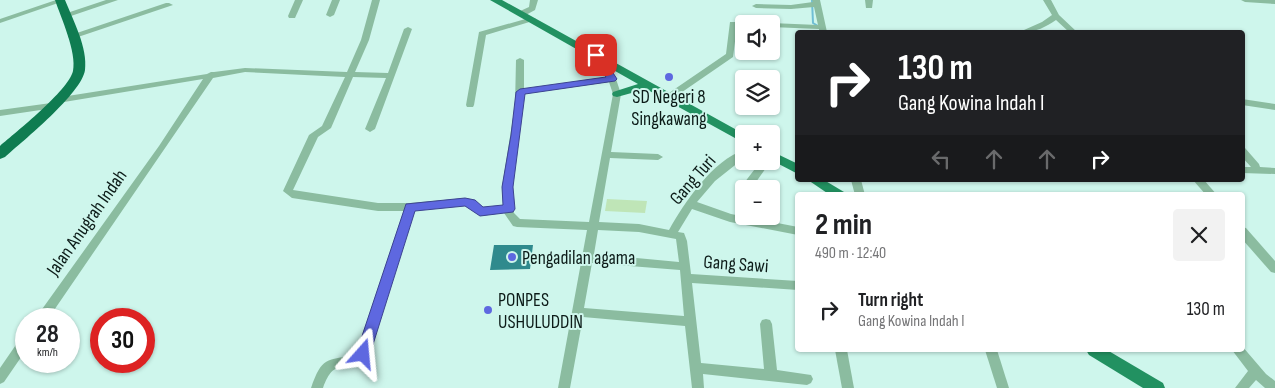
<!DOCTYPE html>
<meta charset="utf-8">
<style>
:root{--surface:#fff;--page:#f2f2f2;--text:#202124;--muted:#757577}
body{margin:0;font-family:"Sofia Sans Condensed",sans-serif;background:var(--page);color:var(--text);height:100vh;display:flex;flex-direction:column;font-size:19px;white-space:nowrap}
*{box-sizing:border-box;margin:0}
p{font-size:16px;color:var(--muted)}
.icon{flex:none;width:28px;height:28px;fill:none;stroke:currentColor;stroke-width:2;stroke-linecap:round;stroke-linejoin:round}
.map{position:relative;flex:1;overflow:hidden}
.sheet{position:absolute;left:795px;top:192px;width:450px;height:160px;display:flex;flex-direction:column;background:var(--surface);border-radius:5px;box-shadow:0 1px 4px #0004}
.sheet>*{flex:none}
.guide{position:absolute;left:795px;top:30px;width:450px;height:152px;border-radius:5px;box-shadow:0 1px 4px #0004;background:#202124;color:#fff;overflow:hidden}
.tools{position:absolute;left:735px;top:15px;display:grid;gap:10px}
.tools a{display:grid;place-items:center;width:45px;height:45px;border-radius:5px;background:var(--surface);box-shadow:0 1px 4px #0004;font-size:25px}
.speed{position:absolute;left:15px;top:308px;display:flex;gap:10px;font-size:25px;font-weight:700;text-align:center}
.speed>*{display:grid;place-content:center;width:65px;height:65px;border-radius:50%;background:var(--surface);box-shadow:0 1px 4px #0004;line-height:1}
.speed small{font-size:12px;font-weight:400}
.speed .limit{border:8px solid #d22;background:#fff;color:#111}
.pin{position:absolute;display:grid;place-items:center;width:42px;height:42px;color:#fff;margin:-21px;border-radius:10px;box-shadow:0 2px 8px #0006}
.me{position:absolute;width:55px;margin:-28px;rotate:18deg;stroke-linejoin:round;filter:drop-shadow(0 0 4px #0008)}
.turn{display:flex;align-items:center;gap:18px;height:105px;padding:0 20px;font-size:22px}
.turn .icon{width:65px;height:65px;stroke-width:2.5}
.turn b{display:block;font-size:35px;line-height:42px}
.lanes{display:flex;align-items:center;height:48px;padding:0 20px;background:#0003;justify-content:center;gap:25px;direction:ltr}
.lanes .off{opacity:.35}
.round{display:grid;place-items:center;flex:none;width:52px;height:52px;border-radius:5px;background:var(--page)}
.overview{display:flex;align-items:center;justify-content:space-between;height:85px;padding:0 20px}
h1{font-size:30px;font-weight:700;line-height:38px}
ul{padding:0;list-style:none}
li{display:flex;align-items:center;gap:15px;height:65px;padding:0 20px}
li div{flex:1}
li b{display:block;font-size:19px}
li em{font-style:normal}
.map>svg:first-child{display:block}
.green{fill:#bfe5b7}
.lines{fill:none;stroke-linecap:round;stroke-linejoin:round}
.stream{stroke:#6fbed4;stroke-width:2}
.building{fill:#2f8a8d}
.minor{fill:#8bbca0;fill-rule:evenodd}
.major{fill:#229161;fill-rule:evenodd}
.highway{fill:#0f7c51;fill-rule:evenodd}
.route{fill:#5e68e0;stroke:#3d4492}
.poi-dot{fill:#5e68e0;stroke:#cef6ec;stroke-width:2}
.labels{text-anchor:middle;stroke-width:4;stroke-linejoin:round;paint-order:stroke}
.poi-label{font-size:19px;fill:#0c1b18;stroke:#cef6ec;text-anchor:start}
.street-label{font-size:19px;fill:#0c1b18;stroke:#cef6ec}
</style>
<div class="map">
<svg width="1275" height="388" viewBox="0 0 1275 388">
<rect width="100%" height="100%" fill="#cef6ec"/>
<path class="green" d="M607,199L647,201L645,213L605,211Z"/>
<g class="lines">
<path class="stream" d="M812,0L813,23L818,26"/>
</g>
<path class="building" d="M494,245H533L530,269L490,270Z"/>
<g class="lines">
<g class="minor">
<path d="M56,0L64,1L0,23V19Z"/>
<path d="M106,0H118L68,17H65L61,15Z"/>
<path d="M295,0H303L295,18H289L288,16Z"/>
<path d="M332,0H340L334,15L330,17L326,15Z"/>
<path d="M372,0H380L369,40L355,72L388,73L404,29L408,27L412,29L375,129L370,132L365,129L386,78L353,77L331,128L318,137L293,190L378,203H410L465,198L475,200L483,208L503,206L502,187L515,105L516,60L520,58L524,60V89L607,77L592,55L596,53H599L616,79L621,94L611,152L658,154L663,157L658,160L610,158L599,222L639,224L669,230C684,203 713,160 744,150V158L715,181L697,202L731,214L798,227V235L730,222L692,209L678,232L684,233L687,241L691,274L798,281V290L692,283L701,363L764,369L760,324L762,320L766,319L770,320L772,324L777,370L811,375L813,379L811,383L807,385L703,374L704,388H692L685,326L583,317L570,388H558L587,230L517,227L513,226L504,213L481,216L465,206L414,210L365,362C344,375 335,355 323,388H311C322,357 326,360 356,355L404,211H378L292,198L283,191L309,135L322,126L345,77L245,72L213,78L48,319H35L159,146L203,79L58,103L55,102L54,100L55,98L207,74L211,72H214L245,68L347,72L361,40ZM609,82L613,94L589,222L520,219L514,213L512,187L524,94ZM598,230L639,232L676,239L679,262L594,254ZM592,263L680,270L684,316L584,308Z"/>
<path d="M530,0H538L535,10L524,16H518V12L529,7Z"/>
<path d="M812,0H820L827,32H819V29L771,27V24H768L771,23L818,25L814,7L791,9L756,8L752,6L756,4L791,5L813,2Z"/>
<path d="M865,0H873L872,8H866Z"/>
<path d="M1043,0H1051L1059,15L1077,32H1069L1056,20C1046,27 1036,32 1023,32L1024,30L1042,22L1052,15Z"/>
<path d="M1241,0H1275V4L1245,2Z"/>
<path d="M166,3H169L173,5L75,38H69L68,36Z"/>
<path d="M529,18H535L536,20L486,35L474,105L473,107H467L466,105L479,32Z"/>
<path d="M730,22H749L753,24H744V26H737L733,57L672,99H666L665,97L666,95L726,54Z"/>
<path d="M1242,99L1275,104V110L1242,105Z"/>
<path d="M51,103L55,106L54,108L0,116V110Z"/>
<path d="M1242,147L1245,148L1259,164L1260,167L1275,168V174L1242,173V167H1251L1242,157Z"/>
<path d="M761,161H771L751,189H744V192L741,191L740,189L741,187Z"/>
<path d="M851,180H861L865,195H855Z"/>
<path d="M1193,180H1204L1217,195H1206Z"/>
<path d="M1242,227L1246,228L1275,261V273L1271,272L1242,239Z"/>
<path d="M26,335V350L4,382L0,384V368L22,336Z"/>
<path d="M1242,346L1266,374L1275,381V388H1265L1256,380L1249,388H1235L1248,371L1232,350H1242Z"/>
<path d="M835,350H847L854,388H842Z"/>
<path d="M985,350H997L1009,388H997Z"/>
</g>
<g class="major">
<path d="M490,0H502L744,134V143L646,89L617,97L613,96L612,94L613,92L638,84Z"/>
<path d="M771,151L798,164V174L771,160Z"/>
<path d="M808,180H824L844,192L846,195H830Z"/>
<path d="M1086,350H1107L1163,383L1165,388H1143L1089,355Z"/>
</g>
<path class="highway" d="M55,0H65C73,20 88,48 85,70C82,93 23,141 5,157L0,159V146C16,132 68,91 73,71C77,52 61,18 55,0Z"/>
</g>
<path class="route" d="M593,53H600L617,79L615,81L525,94L513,187L515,209L513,212L480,216L465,206L415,211L370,354L368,358L363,360L358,358L356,354L406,204L465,198L475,200L483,207L503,205L502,187L511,135L516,92L520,89L606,77L592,55Z"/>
<g class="poi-dot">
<circle cx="669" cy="77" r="5"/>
<circle cx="512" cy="257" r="5"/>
<circle cx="488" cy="310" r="5"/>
</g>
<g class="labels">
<g class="poi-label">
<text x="669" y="103" text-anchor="middle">SD Negeri 8<tspan x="669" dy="22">Singkawang</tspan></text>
<text x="522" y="264">Pengadilan agama</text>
<text x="498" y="306">PONPES<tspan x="498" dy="22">USHULUDDIN</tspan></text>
</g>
<g class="street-label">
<text transform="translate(692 179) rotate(-49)" y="7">Gang Turi</text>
<text transform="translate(86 222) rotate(-55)" y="7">Jalan Anugrah Indah</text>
<text transform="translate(736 263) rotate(4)" y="7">Gang Sawi</text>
</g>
</g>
</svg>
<div class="tools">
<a><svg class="icon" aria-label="sound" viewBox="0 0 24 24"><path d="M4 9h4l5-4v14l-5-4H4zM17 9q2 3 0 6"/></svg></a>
<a><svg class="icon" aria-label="layers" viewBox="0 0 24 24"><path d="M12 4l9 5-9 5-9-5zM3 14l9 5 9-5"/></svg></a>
<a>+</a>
<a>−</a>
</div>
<div class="speed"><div>28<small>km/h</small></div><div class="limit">30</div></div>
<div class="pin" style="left:596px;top:55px;background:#d93025"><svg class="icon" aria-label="arrive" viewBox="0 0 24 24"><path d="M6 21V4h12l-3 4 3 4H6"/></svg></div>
<svg class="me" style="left:363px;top:354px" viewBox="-20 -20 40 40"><path d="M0-17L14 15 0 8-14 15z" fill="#5e68e0" stroke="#fff" stroke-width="4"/></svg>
<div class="guide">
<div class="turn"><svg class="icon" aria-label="right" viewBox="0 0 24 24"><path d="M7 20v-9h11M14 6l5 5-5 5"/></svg><div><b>130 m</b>Gang Kowina Indah I</div></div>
<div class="lanes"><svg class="icon off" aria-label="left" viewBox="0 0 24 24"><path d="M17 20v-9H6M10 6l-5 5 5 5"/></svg><svg class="icon off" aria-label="ahead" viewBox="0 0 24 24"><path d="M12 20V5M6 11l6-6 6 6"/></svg><svg class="icon off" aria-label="ahead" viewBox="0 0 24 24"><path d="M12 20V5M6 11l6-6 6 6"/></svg><svg class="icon" aria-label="right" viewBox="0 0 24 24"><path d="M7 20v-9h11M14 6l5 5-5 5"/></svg></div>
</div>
<section class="sheet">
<div class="overview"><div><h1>2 min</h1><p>490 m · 12:40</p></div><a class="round"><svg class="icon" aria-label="close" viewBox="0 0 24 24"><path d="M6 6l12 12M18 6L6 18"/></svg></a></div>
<ul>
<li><svg class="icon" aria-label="right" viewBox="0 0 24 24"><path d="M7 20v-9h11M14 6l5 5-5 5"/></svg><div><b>Turn right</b><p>Gang Kowina Indah I</p></div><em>130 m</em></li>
</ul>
</section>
</div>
